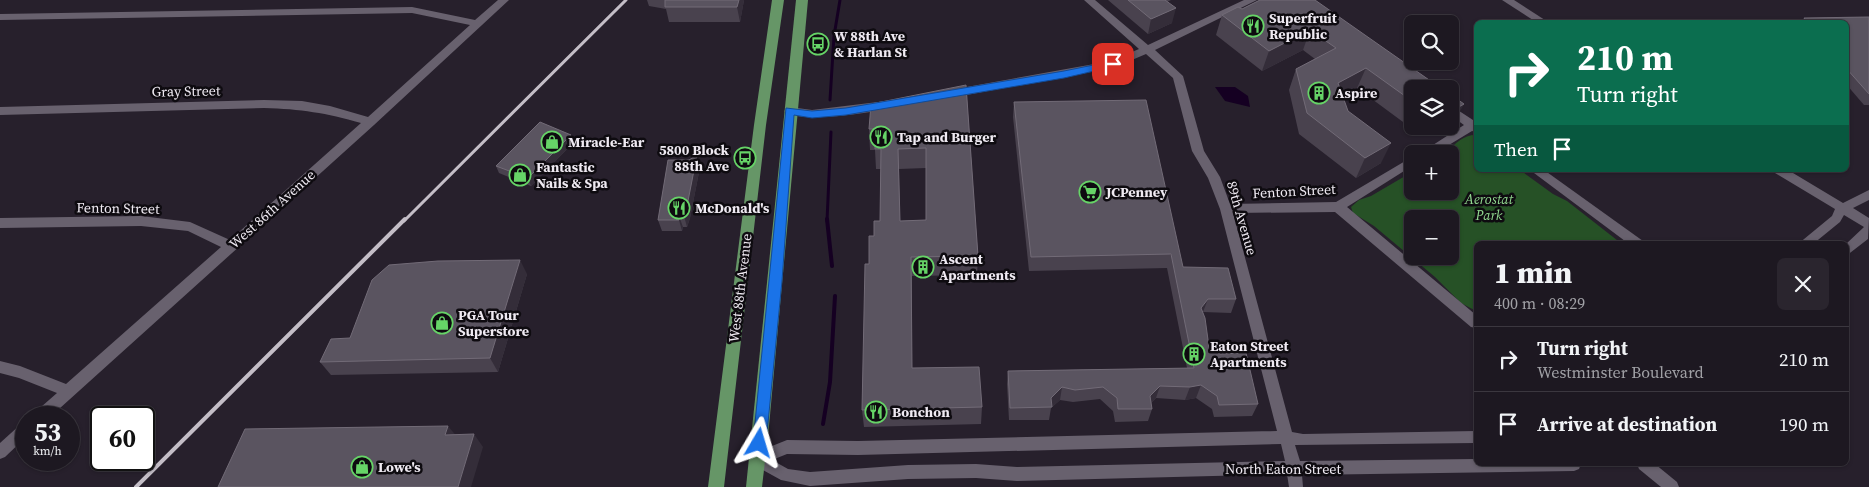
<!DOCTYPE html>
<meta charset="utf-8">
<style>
:root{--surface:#1d1821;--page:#2a252e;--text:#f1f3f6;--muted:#a0a0a5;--line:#3b373f}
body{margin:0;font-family:"Source Serif 4",serif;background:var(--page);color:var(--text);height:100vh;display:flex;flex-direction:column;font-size:19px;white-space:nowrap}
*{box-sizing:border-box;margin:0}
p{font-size:16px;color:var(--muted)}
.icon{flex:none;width:28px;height:28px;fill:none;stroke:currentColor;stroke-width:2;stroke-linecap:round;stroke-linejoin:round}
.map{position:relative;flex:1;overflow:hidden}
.drawer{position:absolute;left:1474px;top:241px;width:375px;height:225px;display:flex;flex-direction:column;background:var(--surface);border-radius:8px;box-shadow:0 1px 4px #0004,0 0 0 1px var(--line)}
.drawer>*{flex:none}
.hud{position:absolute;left:1474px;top:20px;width:375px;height:152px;border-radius:8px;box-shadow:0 1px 4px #0004,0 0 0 1px var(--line);background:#0b6e4f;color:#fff;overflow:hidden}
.tools{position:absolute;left:1404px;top:15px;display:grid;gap:10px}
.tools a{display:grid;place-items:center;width:55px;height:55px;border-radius:8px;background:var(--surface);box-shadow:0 1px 4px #0004,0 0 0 1px var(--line);font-size:25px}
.speed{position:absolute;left:15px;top:406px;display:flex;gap:10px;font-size:25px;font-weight:700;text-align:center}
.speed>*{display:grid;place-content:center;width:65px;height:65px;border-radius:50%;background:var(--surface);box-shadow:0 1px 4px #0004,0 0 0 1px var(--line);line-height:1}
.speed small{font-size:12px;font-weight:400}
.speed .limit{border:2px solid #111;border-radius:8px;background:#fff;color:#111}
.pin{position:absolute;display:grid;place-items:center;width:42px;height:42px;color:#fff;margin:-21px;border-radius:10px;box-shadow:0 2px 8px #0006}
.me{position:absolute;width:55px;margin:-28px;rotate:7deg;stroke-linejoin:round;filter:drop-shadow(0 0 4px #0008)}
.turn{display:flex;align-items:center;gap:18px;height:105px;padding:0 20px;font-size:22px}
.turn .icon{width:65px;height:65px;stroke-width:2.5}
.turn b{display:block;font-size:35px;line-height:42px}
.then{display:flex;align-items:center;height:48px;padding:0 20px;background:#0003;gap:10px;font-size:19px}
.round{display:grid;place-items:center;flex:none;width:52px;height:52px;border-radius:8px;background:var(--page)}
.headline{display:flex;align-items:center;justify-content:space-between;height:85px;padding:0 20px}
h1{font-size:30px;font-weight:800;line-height:38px}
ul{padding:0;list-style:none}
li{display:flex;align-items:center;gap:15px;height:65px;padding:0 20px;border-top:1px solid var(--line)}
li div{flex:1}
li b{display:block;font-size:19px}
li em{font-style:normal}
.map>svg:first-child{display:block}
.green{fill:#265126;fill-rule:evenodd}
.water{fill:#150022}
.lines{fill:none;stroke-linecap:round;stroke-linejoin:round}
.stream-far1{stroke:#150022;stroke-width:3}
.stream{stroke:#150022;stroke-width:4}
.minor{fill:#68616e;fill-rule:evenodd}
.primary{fill:#669667;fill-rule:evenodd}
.rail-far1{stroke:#c4bec7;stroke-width:3}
.rail{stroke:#c4bec7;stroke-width:4}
.wall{fill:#49424e;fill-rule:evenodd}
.shaded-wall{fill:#342d39}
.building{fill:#5a5460;stroke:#726b77;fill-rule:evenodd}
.route{fill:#1a73e8;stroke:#114b97}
.labels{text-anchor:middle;stroke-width:5;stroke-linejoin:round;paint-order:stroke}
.poi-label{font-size:14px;font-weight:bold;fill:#efeaf2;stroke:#0e0b10;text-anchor:start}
.street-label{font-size:14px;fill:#efeaf2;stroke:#0e0b10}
.park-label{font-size:14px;font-style:italic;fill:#92d990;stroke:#0e0b10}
</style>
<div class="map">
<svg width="1869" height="487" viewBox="0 0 1869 487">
<rect width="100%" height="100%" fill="#27202c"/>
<path class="green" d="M1472,135L1476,136V170H1520L1553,194L1567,201L1622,244H1476V311L1461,303L1435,277L1374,226L1353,213L1351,207L1359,200L1371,196L1412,172V191H1450V154H1442C1452,148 1460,137 1472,135ZM1412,219H1450V256H1412Z"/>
<path class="water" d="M1215,87H1235L1248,96L1250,107L1225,101Z"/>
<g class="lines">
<g class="stream-far1">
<path d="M830,100L834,36L840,0"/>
<path d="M827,221L831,132"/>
</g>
<g class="stream">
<path d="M827,219L832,266"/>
<path d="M823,424L830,382L835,296"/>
</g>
<g class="minor">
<path d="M498,0H509L374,125L49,418H31L33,414L57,393L19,378L0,373V361L20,366L66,384L221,247L188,231L141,226L0,228V218L141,216L190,222L230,240L361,123C326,113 301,109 264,108L0,115V107L264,100L302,101L330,106L368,117L470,25L412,13L0,20V14L412,7L475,20Z"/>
<path d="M1084,0H1095L1148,45L1244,0H1257L1155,50L1183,76L1204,151L1220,177L1230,204L1336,202L1412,157V166L1347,207L1476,315V328L1471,327L1335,212L1233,213L1292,432L1303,434L1476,431V443L1295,445L1300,461L1476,459V464H1581L1579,469L1574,471L1302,475L1303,487H1289L1287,474L1017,481L976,478L908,479L810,486L781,480L752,464L750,459L752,454L787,440L858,441L1277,431L1220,209L1208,178L1192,151L1173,78L1146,54L1113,68L950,98L944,94L950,90L1111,61L1139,49ZM1281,444L1285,461L1017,467L976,464L908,465L810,472L788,469L772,460L787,454L858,455Z"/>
<path d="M1502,0H1514L1548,22H1536Z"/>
<path d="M886,101L892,105L890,108C873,113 795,124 784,111L790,107L812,110Z"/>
<path d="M1450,105L1473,120L1476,119V132L1472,131L1434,154H1419L1464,125L1450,115Z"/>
<path d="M1530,170H1544L1643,241L1645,244H1629Z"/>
<path d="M1773,170H1788L1843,203L1869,190V200L1853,208L1869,218L1868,239L1846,256V244L1864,227L1844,215L1840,222L1813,244H1798L1832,216L1835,209L1775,173Z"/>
<path d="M26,422V437L5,457L0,459V443L21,424Z"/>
<path d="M1637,464H1655L1677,482L1679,487H1661L1639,469Z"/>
</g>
<g class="primary">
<path d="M772,0H784L766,125L724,487H708L754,125Z"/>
<path d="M796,0H808L769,426L762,487H746Z"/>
</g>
<path class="rail-far1" d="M404,221L626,0"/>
<path class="rail" d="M136,487L405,219"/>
</g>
<g class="wall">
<path d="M647,0H744L740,22H669L666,9L649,6Z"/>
<path d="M1108,0H1171L1167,2L1172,23L1148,34Z"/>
<path d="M1260,0L1412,89V126H1449L1436,134L1431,131L1422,136L1357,88L1343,96L1348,111L1381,163L1356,178L1299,134L1289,90L1296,69L1315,59L1303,50L1262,71L1216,35L1222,15L1242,9Z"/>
<path d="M1869,17V105H1864L1846,84V22H1800L1804,18Z"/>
<path d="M966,85L978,256L977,275L912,276V368L982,407L981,424L864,427L862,410L869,264L874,236L880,221L881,169H876L875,150H870L869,129ZM926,168V220L900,221L899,169Z"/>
<path d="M1014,102L1183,267L1236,299L1231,313L1203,312V313L1209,347L1258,404L1252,416L1214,417L1212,409L1196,398L1185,400L1156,398L1151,403L1152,409L1148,421L1115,422L1113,411L1100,399L1073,402L1060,400L1051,408L1049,420H1009L1007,384L1008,371L1187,368L1167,268L1029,271L1013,117Z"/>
<path d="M571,135L574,142L531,186L499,173L496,166Z"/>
<path d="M697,155L700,167L690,218L687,227H683L682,231H662L658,220L689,160Z"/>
<path d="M527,274L498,372L331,375L320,362L350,338Z"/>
</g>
<g class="shaded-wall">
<path d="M739,0H744L740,22L737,7Z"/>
<path d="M1176,8L1172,23L1148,34L1151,19Z"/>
<path d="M1310,30L1303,50L1262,71L1269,51Z"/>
<path d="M1366,68L1357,88L1330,103L1338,83Z"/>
<path d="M1464,104L1453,124L1450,126V112Z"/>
<path d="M1427,126H1433L1431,131L1422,136Z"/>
<path d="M1440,126H1449L1436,134Z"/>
<path d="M571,135L574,142L531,186L528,178Z"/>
<path d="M1391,143L1381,163L1356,178L1365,158Z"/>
<path d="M697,155L700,167L690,218L687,227L684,216Z"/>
<path d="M679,216L683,227L682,231L679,220Z"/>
<path d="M520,260L527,274L498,372L490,358Z"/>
<path d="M1208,299L1203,312L1196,321L1201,308Z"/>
<path d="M1201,385L1196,398L1185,400L1190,387Z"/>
<path d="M1160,386L1156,398L1146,408L1150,396Z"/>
<path d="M1062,387L1060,400L1051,408V398Z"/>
<path d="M448,426L458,438L445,435Z"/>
<path d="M474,434L483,447L471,487H458Z"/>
</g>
<g class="building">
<path d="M665,0H739L737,7H665Z"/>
<path d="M1128,0H1165L1176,8L1151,19Z"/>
<path d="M1260,0H1315L1442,89H1412V101L1366,68L1338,83L1348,111L1391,143L1365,158L1307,113L1296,69L1336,48L1310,30L1269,51L1222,15L1238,7L1242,9Z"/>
<path d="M1869,17V94L1846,68V22H1808L1804,18Z"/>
<path d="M966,85L978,256L911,257L912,368L979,367L982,407L862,410L865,264H869V236H874V221H880L881,149H875V129H869L871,104ZM926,148V220L900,221L898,149Z"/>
<path d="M1450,94L1464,104L1450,112Z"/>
<path d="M1146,100L1183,267L1228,268L1236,299H1208L1201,308L1205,318L1209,347L1220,354L1246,353L1258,404L1219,405L1217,396L1201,385L1190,387L1160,386L1150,396L1152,409H1118L1117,398L1103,387L1075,390L1062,387L1051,398L1052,407L1010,408L1008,371L1194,368L1171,254L1031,257L1014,102Z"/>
<path d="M540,122L571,135L528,178L496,166Z"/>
<path d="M697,155L687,206L684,216H679V220H658L668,160H689Z"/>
<path d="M520,260L490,358L320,362L331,339L350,338L372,280L389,265L438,261Z"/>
<path d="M448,426L445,435L474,434L458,487H218L245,429Z"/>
</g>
<path class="route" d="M1113,61L1116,62V66L1064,78L846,115L812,118L794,115L782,281L766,443L764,447L759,449L755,447L753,443L786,108L812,111L846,108L1064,71Z"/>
<defs>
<g id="restaurant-ring" transform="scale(1.125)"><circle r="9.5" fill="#0e0b10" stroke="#66d467" stroke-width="1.5"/><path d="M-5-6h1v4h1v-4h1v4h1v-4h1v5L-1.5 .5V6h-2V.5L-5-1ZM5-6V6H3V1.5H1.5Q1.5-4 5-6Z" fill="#66d467"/></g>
<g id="bus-ring" transform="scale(1.125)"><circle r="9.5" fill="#0e0b10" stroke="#66d467" stroke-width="1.5"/><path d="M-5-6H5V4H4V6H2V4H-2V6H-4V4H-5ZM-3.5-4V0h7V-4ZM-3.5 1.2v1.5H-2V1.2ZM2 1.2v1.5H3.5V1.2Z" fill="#66d467"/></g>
<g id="building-ring" transform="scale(1.125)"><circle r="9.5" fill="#0e0b10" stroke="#66d467" stroke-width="1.5"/><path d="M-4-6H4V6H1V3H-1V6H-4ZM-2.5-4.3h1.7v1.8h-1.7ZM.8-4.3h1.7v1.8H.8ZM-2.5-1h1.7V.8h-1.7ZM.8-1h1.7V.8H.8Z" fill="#66d467"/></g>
<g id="shop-ring" transform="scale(1.125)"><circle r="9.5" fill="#0e0b10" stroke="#66d467" stroke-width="1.5"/><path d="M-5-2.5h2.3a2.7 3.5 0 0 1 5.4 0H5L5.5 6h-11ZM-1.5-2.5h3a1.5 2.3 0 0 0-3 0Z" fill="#66d467"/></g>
<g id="supermarket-ring" transform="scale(1.125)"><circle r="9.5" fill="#0e0b10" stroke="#66d467" stroke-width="1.5"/><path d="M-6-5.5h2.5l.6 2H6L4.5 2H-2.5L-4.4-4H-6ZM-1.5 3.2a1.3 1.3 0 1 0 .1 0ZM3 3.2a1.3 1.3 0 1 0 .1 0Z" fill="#66d467"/></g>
</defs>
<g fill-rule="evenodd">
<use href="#restaurant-ring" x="1253" y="26"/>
<use href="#bus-ring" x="818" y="44"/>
<use href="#building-ring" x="1319" y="93"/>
<use href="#restaurant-ring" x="881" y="137"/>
<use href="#shop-ring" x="552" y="142"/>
<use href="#bus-ring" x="745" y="158"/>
<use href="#shop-ring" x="520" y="175"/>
<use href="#supermarket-ring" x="1090" y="192"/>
<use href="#restaurant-ring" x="679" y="208"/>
<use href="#building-ring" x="923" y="267"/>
<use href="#shop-ring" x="442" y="323"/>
<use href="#building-ring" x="1194" y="354"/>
<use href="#restaurant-ring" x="876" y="412"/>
<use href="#shop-ring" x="362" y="467"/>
</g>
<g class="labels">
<g class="poi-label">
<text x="1269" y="23">Superfruit<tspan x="1269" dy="16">Republic</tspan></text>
<text x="834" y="41">W 88th Ave<tspan x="834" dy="16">&amp; Harlan St</tspan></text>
<text x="1335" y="98">Aspire</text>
<text x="897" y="142">Tap and Burger</text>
<text x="568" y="147">Miracle-Ear</text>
<text x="729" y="155" text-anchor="end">5800 Block<tspan x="729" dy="16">88th Ave</tspan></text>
<text x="536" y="172">Fantastic<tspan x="536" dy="16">Nails &amp; Spa</tspan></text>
<text x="1106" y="197">JCPenney</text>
<text x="695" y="213">McDonald's</text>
<text x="939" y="264">Ascent<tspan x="939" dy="16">Apartments</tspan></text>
<text x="458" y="320">PGA Tour<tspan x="458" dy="16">Superstore</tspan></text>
<text x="1210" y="351">Eaton Street<tspan x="1210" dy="16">Apartments</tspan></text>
<text x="892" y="417">Bonchon</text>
<text x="378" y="472">Lowe's</text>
</g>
<g class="street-label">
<text transform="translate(186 91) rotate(-1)" y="5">Gray Street</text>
<text transform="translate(1294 191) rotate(-3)" y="5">Fenton Street</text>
<text transform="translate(118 208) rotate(1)" y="5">Fenton Street</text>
<text transform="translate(272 209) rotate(-42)" y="5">West 86th Avenue</text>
<text transform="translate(1242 218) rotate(74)" y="5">89th Avenue</text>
<text transform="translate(740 288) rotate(-83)" y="5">West 88th Avenue</text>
<text x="1283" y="474">North Eaton Street</text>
</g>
<g class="park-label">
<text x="1489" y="204">Aerostat<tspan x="1489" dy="16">Park</tspan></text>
</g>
</g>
</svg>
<div class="tools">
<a><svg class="icon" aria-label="search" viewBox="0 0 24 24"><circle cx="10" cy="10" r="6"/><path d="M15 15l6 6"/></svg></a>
<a><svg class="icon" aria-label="layers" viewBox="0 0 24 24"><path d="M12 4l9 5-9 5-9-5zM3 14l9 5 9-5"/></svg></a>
<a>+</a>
<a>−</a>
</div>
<div class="speed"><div>53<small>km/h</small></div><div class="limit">60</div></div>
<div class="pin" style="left:1113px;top:64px;background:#d93025"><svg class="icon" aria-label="arrive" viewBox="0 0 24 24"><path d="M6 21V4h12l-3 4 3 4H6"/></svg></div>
<svg class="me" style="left:759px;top:443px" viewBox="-20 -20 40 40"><path d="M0-17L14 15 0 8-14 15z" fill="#1a73e8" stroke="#fff" stroke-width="4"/></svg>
<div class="hud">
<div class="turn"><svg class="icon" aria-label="right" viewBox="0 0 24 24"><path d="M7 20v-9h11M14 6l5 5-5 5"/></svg><div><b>210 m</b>Turn right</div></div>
<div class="then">Then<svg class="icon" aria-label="arrive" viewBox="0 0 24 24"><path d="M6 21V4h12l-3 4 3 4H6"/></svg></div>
</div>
<section class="drawer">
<div class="headline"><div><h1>1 min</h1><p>400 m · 08:29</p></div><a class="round"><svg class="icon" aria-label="close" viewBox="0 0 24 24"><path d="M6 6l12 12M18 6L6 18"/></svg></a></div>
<ul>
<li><svg class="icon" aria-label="right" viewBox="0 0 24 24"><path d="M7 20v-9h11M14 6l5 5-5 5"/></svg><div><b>Turn right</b><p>Westminster Boulevard</p></div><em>210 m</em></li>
<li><svg class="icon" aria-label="arrive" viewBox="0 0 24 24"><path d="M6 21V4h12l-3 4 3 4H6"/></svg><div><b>Arrive at destination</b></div><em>190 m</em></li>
</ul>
</section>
</div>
